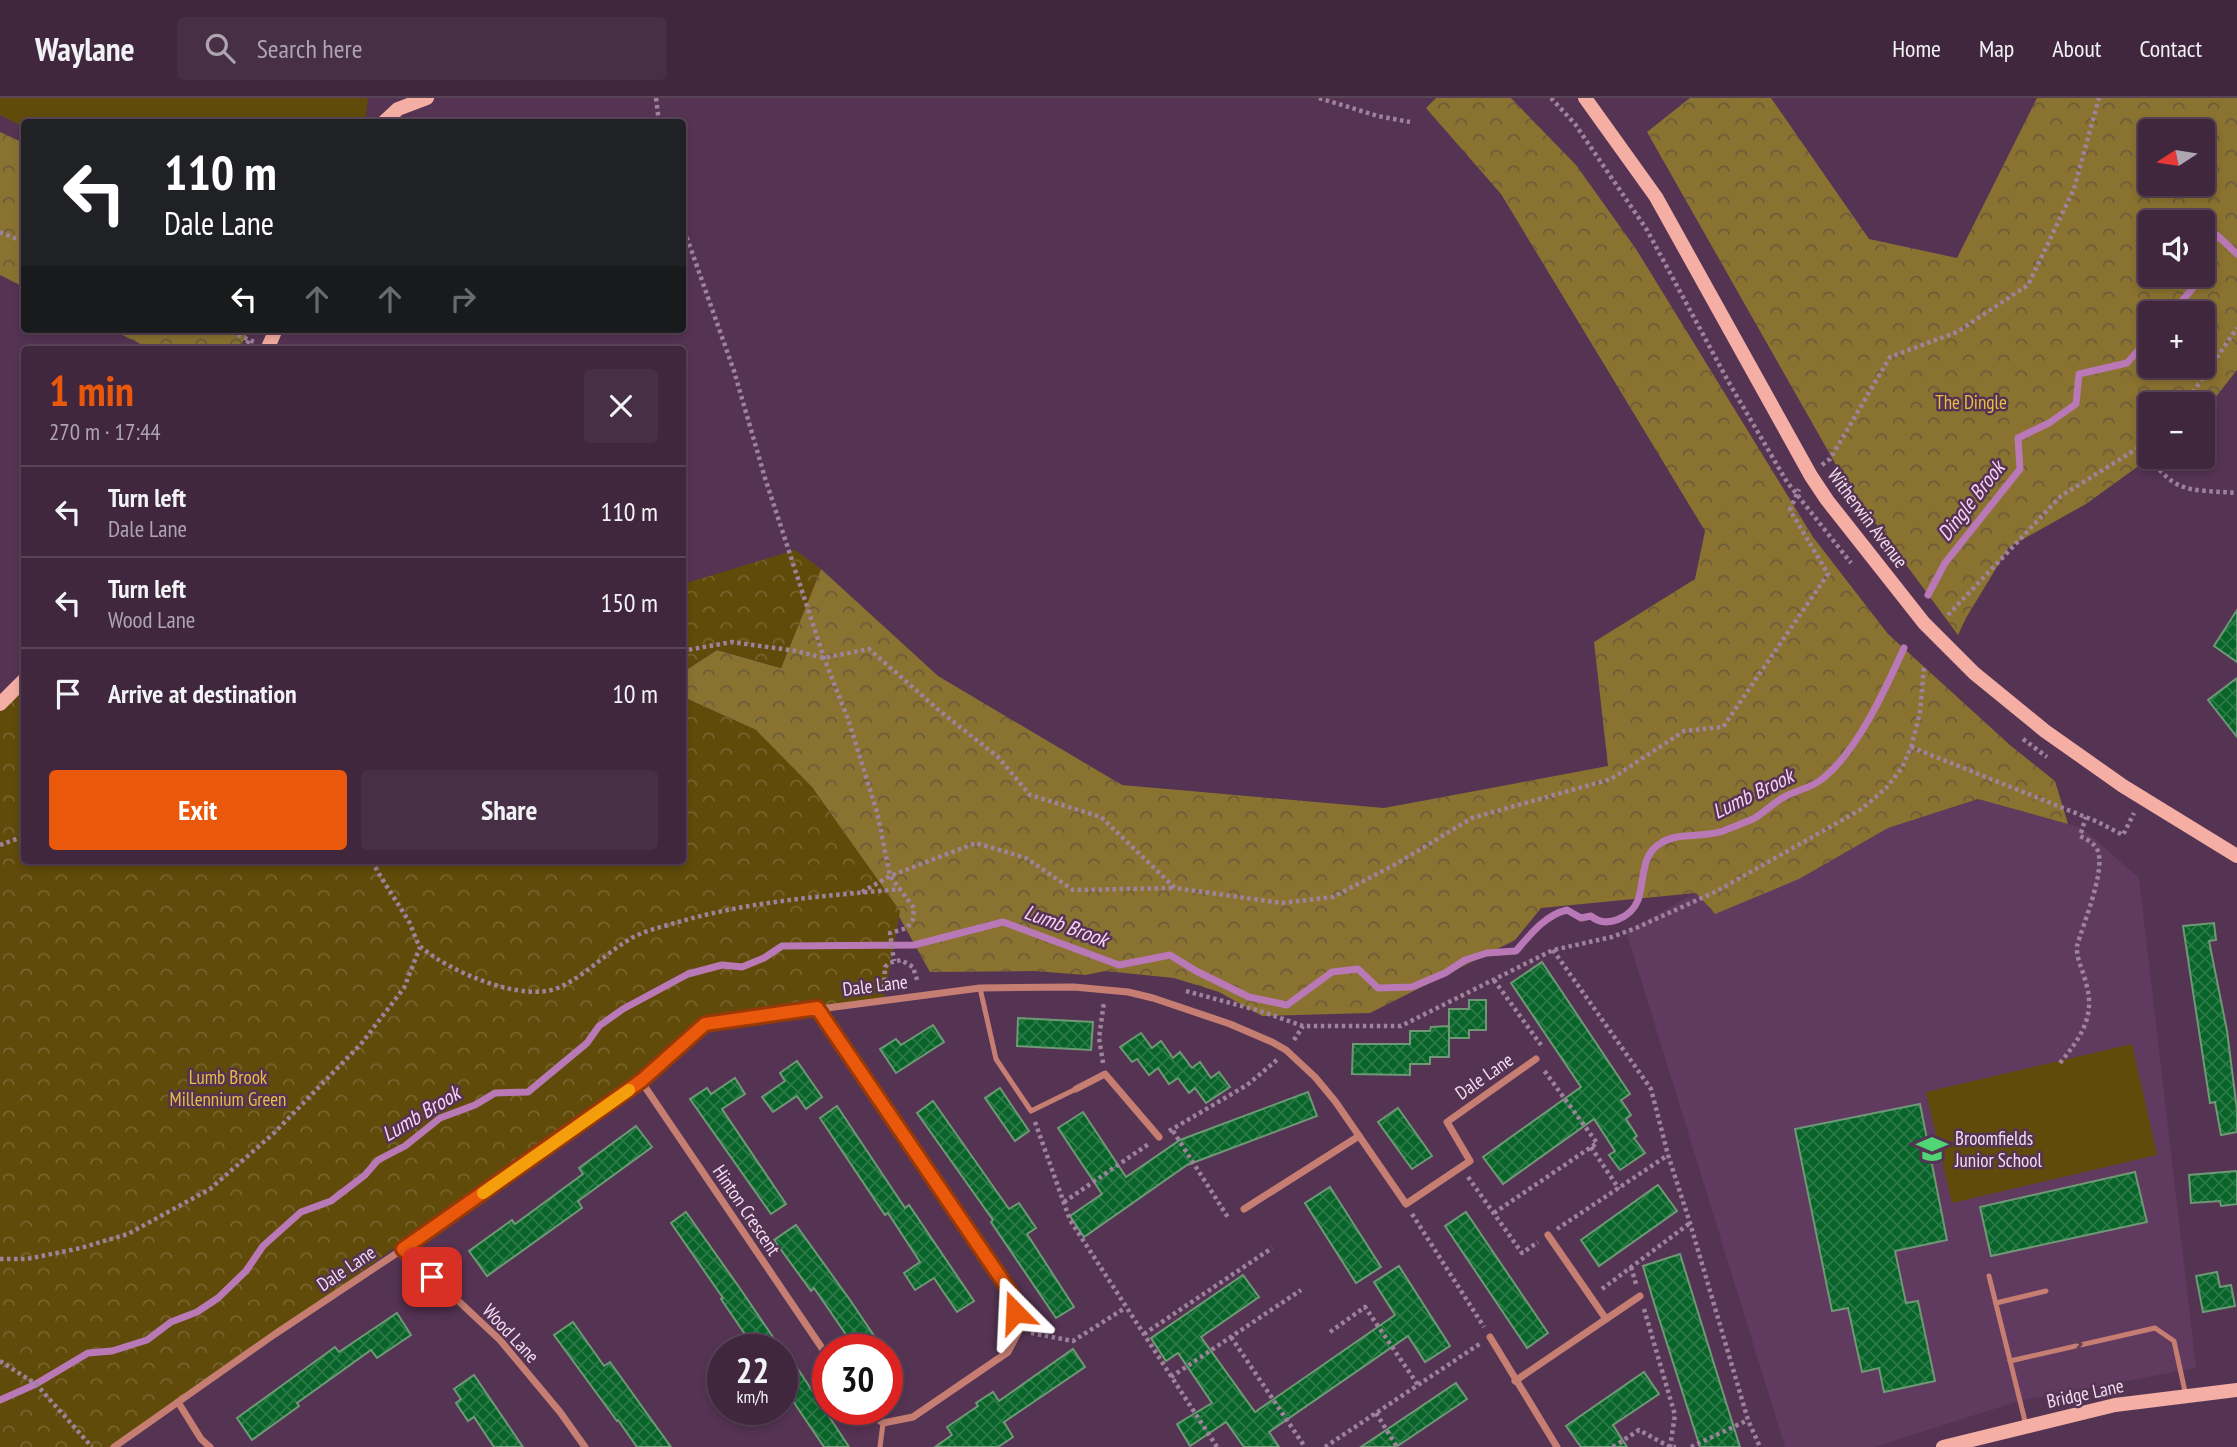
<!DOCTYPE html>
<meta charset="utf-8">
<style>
:root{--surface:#40273e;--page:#472f45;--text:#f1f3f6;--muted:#aea5b0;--line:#594458;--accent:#ea580c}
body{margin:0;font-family:"PT Sans Narrow",sans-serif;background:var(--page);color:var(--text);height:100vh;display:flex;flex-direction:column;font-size:26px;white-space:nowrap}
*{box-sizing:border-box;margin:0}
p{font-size:23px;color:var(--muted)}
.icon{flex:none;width:38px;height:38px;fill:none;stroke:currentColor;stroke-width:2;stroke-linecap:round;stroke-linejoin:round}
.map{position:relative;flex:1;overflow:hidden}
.details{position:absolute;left:21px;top:248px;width:665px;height:518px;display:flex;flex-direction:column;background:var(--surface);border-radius:7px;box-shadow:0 4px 10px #0003,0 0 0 2px var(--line)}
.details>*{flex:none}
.guide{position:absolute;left:21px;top:21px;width:665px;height:214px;border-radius:7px;box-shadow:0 4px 10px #0003,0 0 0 2px var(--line);background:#202124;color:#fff;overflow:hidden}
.needle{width:46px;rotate:258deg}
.fabs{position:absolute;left:2138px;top:21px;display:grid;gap:14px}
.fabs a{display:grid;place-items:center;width:77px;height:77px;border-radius:7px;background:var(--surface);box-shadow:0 4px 10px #0003,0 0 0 2px var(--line);font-size:35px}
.speed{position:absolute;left:707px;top:1236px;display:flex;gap:14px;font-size:35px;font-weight:700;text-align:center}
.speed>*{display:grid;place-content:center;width:91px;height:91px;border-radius:50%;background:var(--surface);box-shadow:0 4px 10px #0003,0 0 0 2px var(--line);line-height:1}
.speed small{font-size:18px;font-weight:400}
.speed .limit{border:10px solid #d22;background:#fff;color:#111}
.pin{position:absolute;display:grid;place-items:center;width:60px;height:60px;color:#fff;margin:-30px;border-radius:14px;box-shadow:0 4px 10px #0006}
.me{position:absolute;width:77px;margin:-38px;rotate:339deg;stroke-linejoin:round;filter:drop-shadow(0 0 5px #0008)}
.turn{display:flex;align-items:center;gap:24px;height:147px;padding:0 28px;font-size:32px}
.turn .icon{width:91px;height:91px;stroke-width:2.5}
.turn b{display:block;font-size:49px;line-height:60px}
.lanes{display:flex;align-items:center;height:66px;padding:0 28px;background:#0003;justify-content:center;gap:35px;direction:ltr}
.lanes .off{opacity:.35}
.round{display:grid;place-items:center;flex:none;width:74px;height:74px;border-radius:7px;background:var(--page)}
.head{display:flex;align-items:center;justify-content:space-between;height:119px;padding:0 28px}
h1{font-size:42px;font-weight:600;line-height:52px;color:var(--accent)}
.action{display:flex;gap:14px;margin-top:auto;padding:14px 28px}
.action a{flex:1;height:80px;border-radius:7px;background:var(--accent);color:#fff;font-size:28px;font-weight:600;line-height:80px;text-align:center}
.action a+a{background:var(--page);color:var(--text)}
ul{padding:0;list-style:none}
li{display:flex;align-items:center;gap:21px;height:91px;padding:0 28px;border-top:2px solid var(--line)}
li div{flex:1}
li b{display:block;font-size:26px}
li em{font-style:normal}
header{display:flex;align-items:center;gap:42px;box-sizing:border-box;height:98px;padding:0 35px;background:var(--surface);border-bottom:2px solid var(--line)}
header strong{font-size:33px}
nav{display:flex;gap:38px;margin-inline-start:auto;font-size:24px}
.search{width:490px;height:63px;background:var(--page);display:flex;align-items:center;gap:18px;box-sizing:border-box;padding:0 24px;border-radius:7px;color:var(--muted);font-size:26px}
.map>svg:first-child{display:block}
.built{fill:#613a5f}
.grass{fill:#604b0a}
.forest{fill:url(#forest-crowns);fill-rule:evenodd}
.park{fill:url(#park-crowns)}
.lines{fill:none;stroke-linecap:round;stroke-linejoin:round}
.stream{stroke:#b978b6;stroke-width:7}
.building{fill:url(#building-cross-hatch);stroke:#6f9876;stroke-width:2}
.path{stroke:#9e839c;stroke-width:4.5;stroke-dasharray:3.5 3.5;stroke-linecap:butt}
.lane{stroke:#c77e72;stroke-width:5}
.street{stroke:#c77e72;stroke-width:7}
.secondary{stroke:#f5aea3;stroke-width:14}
.oneway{stroke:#663f58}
.route-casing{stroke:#983908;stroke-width:18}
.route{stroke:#ea580c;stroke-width:12}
.slow{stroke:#f59e0b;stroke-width:12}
.labels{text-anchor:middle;stroke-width:5;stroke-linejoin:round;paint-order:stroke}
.park-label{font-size:19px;fill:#e8bd43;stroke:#553453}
.street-label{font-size:19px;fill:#f2ddf0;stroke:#553453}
.poi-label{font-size:19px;fill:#f2ddf0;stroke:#553453;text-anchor:start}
.water-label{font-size:21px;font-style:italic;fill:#fcd0f8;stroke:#553453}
</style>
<header>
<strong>Waylane</strong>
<div class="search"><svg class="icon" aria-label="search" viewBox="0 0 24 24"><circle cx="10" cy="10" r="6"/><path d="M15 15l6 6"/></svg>Search here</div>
<nav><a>Home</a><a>Map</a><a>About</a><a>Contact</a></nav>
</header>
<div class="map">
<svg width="2237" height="1349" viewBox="0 0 2237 1349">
<defs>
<pattern id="forest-crowns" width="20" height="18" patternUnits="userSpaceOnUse" patternTransform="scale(1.75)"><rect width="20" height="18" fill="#8a7230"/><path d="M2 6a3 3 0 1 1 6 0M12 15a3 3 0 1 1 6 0" fill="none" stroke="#6d5c3b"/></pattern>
<pattern id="park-crowns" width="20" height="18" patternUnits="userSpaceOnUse" patternTransform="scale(1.75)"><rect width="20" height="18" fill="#604b0a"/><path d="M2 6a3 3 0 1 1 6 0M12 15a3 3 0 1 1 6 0" fill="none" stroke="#77642e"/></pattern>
<pattern id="building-cross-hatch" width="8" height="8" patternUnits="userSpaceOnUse" patternTransform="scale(1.75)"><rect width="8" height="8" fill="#09642a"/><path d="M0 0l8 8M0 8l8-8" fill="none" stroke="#2d7a49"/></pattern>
</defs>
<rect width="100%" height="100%" fill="#553453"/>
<path class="built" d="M1978,701L2082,730L2139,780L2196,1270L2019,1303L1874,1349H1785L1626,833L1696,795L1714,816L1799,781L1888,730Z"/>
<g class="grass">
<path d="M0,0H368L366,18L362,24H24V29L0,17Z"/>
<path d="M2132,946L2157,1057L1952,1105L1926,994Z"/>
</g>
<g class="forest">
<path d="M1436,0H1511L1576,67L1636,151L1813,439L1888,536L2011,648L2055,683L2068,726L1978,701L1888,730L1799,781L1715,816L1696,795L1541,810L1515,842L1370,915L1262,918L1219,894L1174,880L1105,873L1086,877L1034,873L930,874L896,813L756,632L683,599V574L717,552L781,570L821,471L938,578L1122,687L1384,710L1608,668L1594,544L1695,481L1705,433L1501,96L1426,10Z"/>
<path d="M1690,0H1771L1869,141L1957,160L2037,0H2237V272L2203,315V306H2151V359L2086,406L2009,449L1966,520L1958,537L1848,388L1647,34ZM2203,33V86H2151V33ZM2203,124V177H2151V124ZM2203,215V268H2151V215Z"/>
<path d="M0,34L24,45V189L0,177Z"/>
<path d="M110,231H249L239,252H153Z"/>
</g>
<g class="park">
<path d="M795,452L821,471L781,570L717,552L683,574V486Z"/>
<path d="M24,580V763H682L683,599L756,632L812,689L900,813L884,901L705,926L275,1236L114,1349H0V604Z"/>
</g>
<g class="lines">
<g class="stream">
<path d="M2203,166L2217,137L2237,156"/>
<path d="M2172,215L2192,191L2198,177"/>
<path d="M1928,497L1945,465L2020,371L2018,340L2049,325L2076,306L2079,276L2127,265L2151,238"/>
<path d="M0,1302L36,1286L88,1255L112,1253L147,1242L171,1224L197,1214L218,1200L246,1173L263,1148L301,1114L331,1103L365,1077L378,1062L405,1048L440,1020L475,1007L495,995L528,994L587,945L599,928L623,911L688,876L722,867L742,869L764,860L782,848L914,847L1003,824L1119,867L1170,857L1196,873L1249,899L1287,907L1332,874L1358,871L1378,890L1412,889L1445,875L1465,862L1487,855L1516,853C1530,837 1545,817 1567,812L1581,820L1591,818C1606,831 1631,820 1638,802C1645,782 1640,757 1661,745C1678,734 1703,740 1723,733C1733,729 1744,725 1753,721C1764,715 1773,705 1784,699C1796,692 1812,690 1822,681C1857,654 1886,590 1904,550"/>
</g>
</g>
<g class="building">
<path d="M2237,512V564L2214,548Z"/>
<path d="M2237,580V639L2208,602Z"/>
<path d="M2214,825L2216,842L2209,843L2227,933L2237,1012V1034L2221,1037L2215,1004L2210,1005L2183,828Z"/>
<path d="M1542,864L1630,996L1621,1002L1631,1017L1626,1021L1637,1038L1634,1040L1645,1055L1620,1072L1609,1057L1615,1053L1594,1021L1503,1086L1483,1059L1581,989L1511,885Z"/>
<path d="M1469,902H1486V932H1469V940H1449V911H1469Z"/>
<path d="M1018,920L1093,924L1091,952L1017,948Z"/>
<path d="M933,927L944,944L896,975L880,951L896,941L901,947Z"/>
<path d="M1449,928V959H1430V966H1410V977L1352,976L1353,946H1410V933H1430L1431,929Z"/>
<path d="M1141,935L1152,950L1161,943L1173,960L1180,954L1192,970L1200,964L1211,980L1219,974L1230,989L1206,1005L1195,990L1189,995L1178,980L1169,986L1158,970L1149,977L1137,961L1132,964L1120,949Z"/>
<path d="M797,963L822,999L806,1011L797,998L773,1014L762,999L785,983L780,975Z"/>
<path d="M735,980L745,996L722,1011L786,1106L771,1116L690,1001L707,990L711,996Z"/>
<path d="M1000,990L1029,1033L1015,1043L985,1000Z"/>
<path d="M1308,994L1317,1018L1187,1067L1084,1139L1070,1118L1102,1096L1058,1030L1083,1014L1126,1079L1180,1042Z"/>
<path d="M933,1003L1009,1111L1019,1105L1036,1130L1027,1136L1074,1209L1056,1220L991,1124L993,1122L917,1015Z"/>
<path d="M1920,1006L1947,1142L1895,1153L1906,1205L1918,1203L1935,1283L1884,1294L1879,1270L1862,1274L1848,1210L1832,1213L1795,1031Z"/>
<path d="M837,1008L905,1110L909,1107L974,1203L957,1214L934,1180L915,1192L904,1175L920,1164L888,1115L885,1117L820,1020Z"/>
<path d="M1398,1010L1432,1058L1412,1071L1378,1024Z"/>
<path d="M636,1028L652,1049L578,1103L582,1110L487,1178L469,1153L512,1122L515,1126L583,1076L579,1070Z"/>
<path d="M2237,1073V1106L2221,1108L2220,1103L2191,1105L2189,1077Z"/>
<path d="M2135,1074L2147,1124L1991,1158L1980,1109Z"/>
<path d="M1658,1087L1677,1113L1599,1168L1581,1142Z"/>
<path d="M1330,1089L1381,1169L1356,1185L1305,1105Z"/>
<path d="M686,1114L739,1189L781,1251H755L721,1201L723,1200L671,1125Z"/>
<path d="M1466,1114L1548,1235L1527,1250L1445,1128Z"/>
<path d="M796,1127L850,1202L883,1251H856L814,1190L811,1193L774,1142Z"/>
<path d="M1680,1156L1714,1266L1740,1349H1700L1655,1208L1643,1168Z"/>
<path d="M1399,1168L1450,1248L1425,1264L1408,1238L1269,1334L1279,1349H1244L1226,1324L1190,1348L1177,1326L1212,1305L1178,1255L1166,1263L1151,1240L1243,1177L1259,1199L1201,1239L1255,1314L1395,1217L1374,1184Z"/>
<path d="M2217,1174L2220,1189L2231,1187L2235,1208L2203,1214L2196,1178Z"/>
<path d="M397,1215L411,1237L377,1260L371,1252L297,1305L299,1308L252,1342L237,1320L335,1249L339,1254Z"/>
<path d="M573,1224L604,1268L610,1264L671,1349H637L618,1322L617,1323L554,1237Z"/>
<path d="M1073,1251L1085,1269L1004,1324L1013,1339L998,1349H935L952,1337L947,1329L978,1308L976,1305L993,1294L999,1303Z"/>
<path d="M794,1265L811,1291L849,1349H824L793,1303L782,1286V1272Z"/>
<path d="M1644,1274L1659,1296L1613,1327L1627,1349H1581L1566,1328Z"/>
<path d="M474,1277L523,1349H494L474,1319L468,1323L456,1305L461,1301L454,1291Z"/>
<path d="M1456,1285L1467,1301L1445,1316L1396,1349H1361Z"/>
</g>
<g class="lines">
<g class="path">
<path d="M656,0L659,24"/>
<path d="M1319,0L1378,18L1410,24"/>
<path d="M1551,0L1575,26L1647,132L1728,283L1787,384L1851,465"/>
<path d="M682,126L734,273L765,380L824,560L848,621L877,714L890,778L914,810L913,821L907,830L890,835L894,863"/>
<path d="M0,134L24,144"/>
<path d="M225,231L254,244"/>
<path d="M244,252L249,242"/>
<path d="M2185,306L2237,230"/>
<path d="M2142,350C2176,396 2182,391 2237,395"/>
<path d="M1822,367L1830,361L1890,259L1957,234L2028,187L2074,91L2099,0"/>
<path d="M1948,517L2061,398L2151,342"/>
<path d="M682,553L732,544L796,553L824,560L869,551L941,614L998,659L1030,697L1101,719L1175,790L1282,805L1333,799L1396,766L1472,720L1611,681L1684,633L1723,629L1828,476L1790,412L1799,391"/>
<path d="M2023,641L2047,659"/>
<path d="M1911,649L2098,724L2123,737L2134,715"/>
<path d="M0,747L24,738"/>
<path d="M372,763C383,784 396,802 408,822C413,830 415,844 422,850C451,874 524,906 560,889C586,877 606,855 630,841C643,833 661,829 675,825C749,803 824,798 901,791"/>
<path d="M862,794L890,778L976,745L1026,760L1073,792L1174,790"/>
<path d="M1553,852L1651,991L1668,1057L1690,1125L1748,1322L1760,1349"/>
<path d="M1494,882L1541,947"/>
<path d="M884,890L885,869L889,865L901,862L913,869L918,885"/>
<path d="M1186,893L1260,913L1303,928H1401L1553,852L1612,839L1636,830L1717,793L1837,725L1863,710L1886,690L1902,670L1911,649L1920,615L1924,568"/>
<path d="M1294,942L1303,928"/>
<path d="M1103,965L1099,940L1104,904"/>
<path d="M2060,965C2080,940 2096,919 2086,885C2083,872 2076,861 2077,848C2083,826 2107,770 2097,751C2093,744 2086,741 2080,738L2086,719"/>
<path d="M1035,1024L1070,1122L1217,1349"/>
<path d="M1169,1033L1247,987L1278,961"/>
<path d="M1173,1033L1229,1121"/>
<path d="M1591,1049L1619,1091"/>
<path d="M1468,1079L1522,1155L1538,1144"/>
<path d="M1064,1104L1150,1045"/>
<path d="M1494,1115L1597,1045L1543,971"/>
<path d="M1412,1116L1484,1229"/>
<path d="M1557,1131L1668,1057"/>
<path d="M0,1161H27L81,1150L128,1136L210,1091L274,1035L361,946L404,890L420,849"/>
<path d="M1631,1169L1636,1186"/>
<path d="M1602,1191L1690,1125"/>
<path d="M1644,1211L1675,1317L1670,1349"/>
<path d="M1330,1234L1365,1209L1418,1287"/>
<path d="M1031,1235L1073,1243L1125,1210"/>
<path d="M1144,1236L1272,1150"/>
<path d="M1231,1239L1305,1349"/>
<path d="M0,1263L36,1286L92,1349"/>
<path d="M1171,1279L1301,1192"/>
<path d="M1376,1315L1397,1349"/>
<path d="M1325,1349L1481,1245"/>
<path d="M1613,1349L1639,1332L1670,1349H1676"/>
<path d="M1691,1349L1748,1322"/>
</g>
<g class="lane">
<path d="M980,890L996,961L1031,1013L1076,991"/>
<path d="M1989,1178L2026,1327"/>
<path d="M1996,1205L2046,1193"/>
<path d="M2010,1263L2155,1230L2174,1243L2186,1298"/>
<path d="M880,1349L883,1325"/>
</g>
<g class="street">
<path d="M817,910L1011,1195L1019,1233L1008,1254L913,1319L883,1325L863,1311"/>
<path d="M641,983L828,1259"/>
<path d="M1076,991L1105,976L1159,1039"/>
<path d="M1244,1111L1359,1038"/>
<path d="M1548,1137L1606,1221"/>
<path d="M403,1151L500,1242L560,1314L585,1349"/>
<path d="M1490,1239L1557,1349"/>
<path d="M1515,1283L1640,1198"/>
<path d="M178,1304L201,1341L210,1349"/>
<path d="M114,1349L275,1236L403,1151L641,983L705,926L980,890L1074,889L1128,894L1153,900L1230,926L1272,944L1286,952L1315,979L1335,1003L1406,1106L1470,1063L1447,1024L1536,961"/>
</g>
<g class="secondary">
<path d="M1585,0L1656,99L1811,378L1827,402L1924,525L1974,575L2045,633L2123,688L2237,758"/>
<path d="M384,24L398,11L427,0"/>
<path d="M267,252L276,231"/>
<path d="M0,606L24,582"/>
<path d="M1943,1349L2115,1307L2237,1292"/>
</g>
</g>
<defs><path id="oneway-chevron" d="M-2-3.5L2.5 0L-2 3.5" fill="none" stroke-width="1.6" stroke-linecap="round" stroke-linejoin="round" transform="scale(1.75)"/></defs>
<use class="oneway" href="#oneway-chevron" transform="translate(2077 1247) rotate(-13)"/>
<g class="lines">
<g class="route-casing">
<path id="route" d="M432,1179L403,1151L641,983L705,926L817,910L1011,1195L1015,1214"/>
</g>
<use href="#route" class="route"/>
<path class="slow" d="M483,1095L629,992"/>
</g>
<defs>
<g id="school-bare" transform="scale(2.415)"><path d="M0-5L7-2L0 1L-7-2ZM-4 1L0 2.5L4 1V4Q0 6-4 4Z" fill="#50d674" stroke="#553453" stroke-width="2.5" paint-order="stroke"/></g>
</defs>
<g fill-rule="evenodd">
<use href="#school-bare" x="1932" y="1051"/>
</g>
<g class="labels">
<g class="park-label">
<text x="1971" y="311">The Dingle</text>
<text x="228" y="986">Lumb Brook<tspan x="228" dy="22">Millennium Green</tspan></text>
</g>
<g class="street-label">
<text transform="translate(1868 420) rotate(53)" y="7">Witherwin Avenue</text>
<text transform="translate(875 887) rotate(-7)" y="7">Dale Lane</text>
<text transform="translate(1484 978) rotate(-35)" y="7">Dale Lane</text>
<text transform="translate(747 1112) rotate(56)" y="7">Hinton Crescent</text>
<text transform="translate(346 1170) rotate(-34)" y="7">Dale Lane</text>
<text transform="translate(511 1235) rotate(47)" y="7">Wood Lane</text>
<text transform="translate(2085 1295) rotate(-12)" y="7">Bridge Lane</text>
</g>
<g class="poi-label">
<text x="1955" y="1047">Broomfields<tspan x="1955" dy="22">Junior School</tspan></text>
</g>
<g class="water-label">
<text transform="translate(1971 403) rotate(-52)" y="7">Dingle Brook</text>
<text transform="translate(1753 696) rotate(-26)" y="7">Lumb Brook</text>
<text transform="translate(1066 828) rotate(20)" y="7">Lumb Brook</text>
<text transform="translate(421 1016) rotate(-31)" y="7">Lumb Brook</text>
</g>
</g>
</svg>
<div class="fabs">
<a><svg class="needle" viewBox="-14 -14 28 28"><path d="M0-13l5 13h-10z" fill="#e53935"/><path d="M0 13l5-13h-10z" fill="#aea5b0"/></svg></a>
<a><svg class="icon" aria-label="sound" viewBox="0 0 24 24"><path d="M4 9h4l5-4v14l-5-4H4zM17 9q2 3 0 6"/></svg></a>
<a>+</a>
<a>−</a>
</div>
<div class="speed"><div>22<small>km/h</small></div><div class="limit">30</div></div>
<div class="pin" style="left:432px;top:1179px;background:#d93025"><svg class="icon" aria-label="arrive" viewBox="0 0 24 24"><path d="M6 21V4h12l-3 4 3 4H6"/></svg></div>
<svg class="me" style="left:1015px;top:1214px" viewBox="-20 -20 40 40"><path d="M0-17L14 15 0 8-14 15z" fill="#ea580c" stroke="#fff" stroke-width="4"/></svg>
<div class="guide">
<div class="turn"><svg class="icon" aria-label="left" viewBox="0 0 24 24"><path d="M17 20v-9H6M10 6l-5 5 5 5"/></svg><div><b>110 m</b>Dale Lane</div></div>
<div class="lanes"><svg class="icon" aria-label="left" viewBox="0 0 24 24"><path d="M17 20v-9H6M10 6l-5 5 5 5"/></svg><svg class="icon off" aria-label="ahead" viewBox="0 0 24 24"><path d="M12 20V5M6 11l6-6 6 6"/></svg><svg class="icon off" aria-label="ahead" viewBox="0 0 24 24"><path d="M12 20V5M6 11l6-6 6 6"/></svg><svg class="icon off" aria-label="right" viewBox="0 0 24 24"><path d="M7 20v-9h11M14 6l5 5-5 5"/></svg></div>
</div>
<section class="details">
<div class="head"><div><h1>1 min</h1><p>270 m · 17:44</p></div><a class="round"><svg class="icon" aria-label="close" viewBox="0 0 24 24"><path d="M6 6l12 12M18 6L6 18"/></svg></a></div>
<ul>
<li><svg class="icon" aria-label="left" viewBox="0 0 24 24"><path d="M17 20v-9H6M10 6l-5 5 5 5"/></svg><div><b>Turn left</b><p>Dale Lane</p></div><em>110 m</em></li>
<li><svg class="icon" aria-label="left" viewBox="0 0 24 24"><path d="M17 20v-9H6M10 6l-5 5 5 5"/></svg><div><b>Turn left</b><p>Wood Lane</p></div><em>150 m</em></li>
<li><svg class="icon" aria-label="arrive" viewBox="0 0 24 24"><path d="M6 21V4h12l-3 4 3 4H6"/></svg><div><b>Arrive at destination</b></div><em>10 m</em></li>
</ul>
<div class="action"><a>Exit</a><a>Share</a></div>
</section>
</div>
